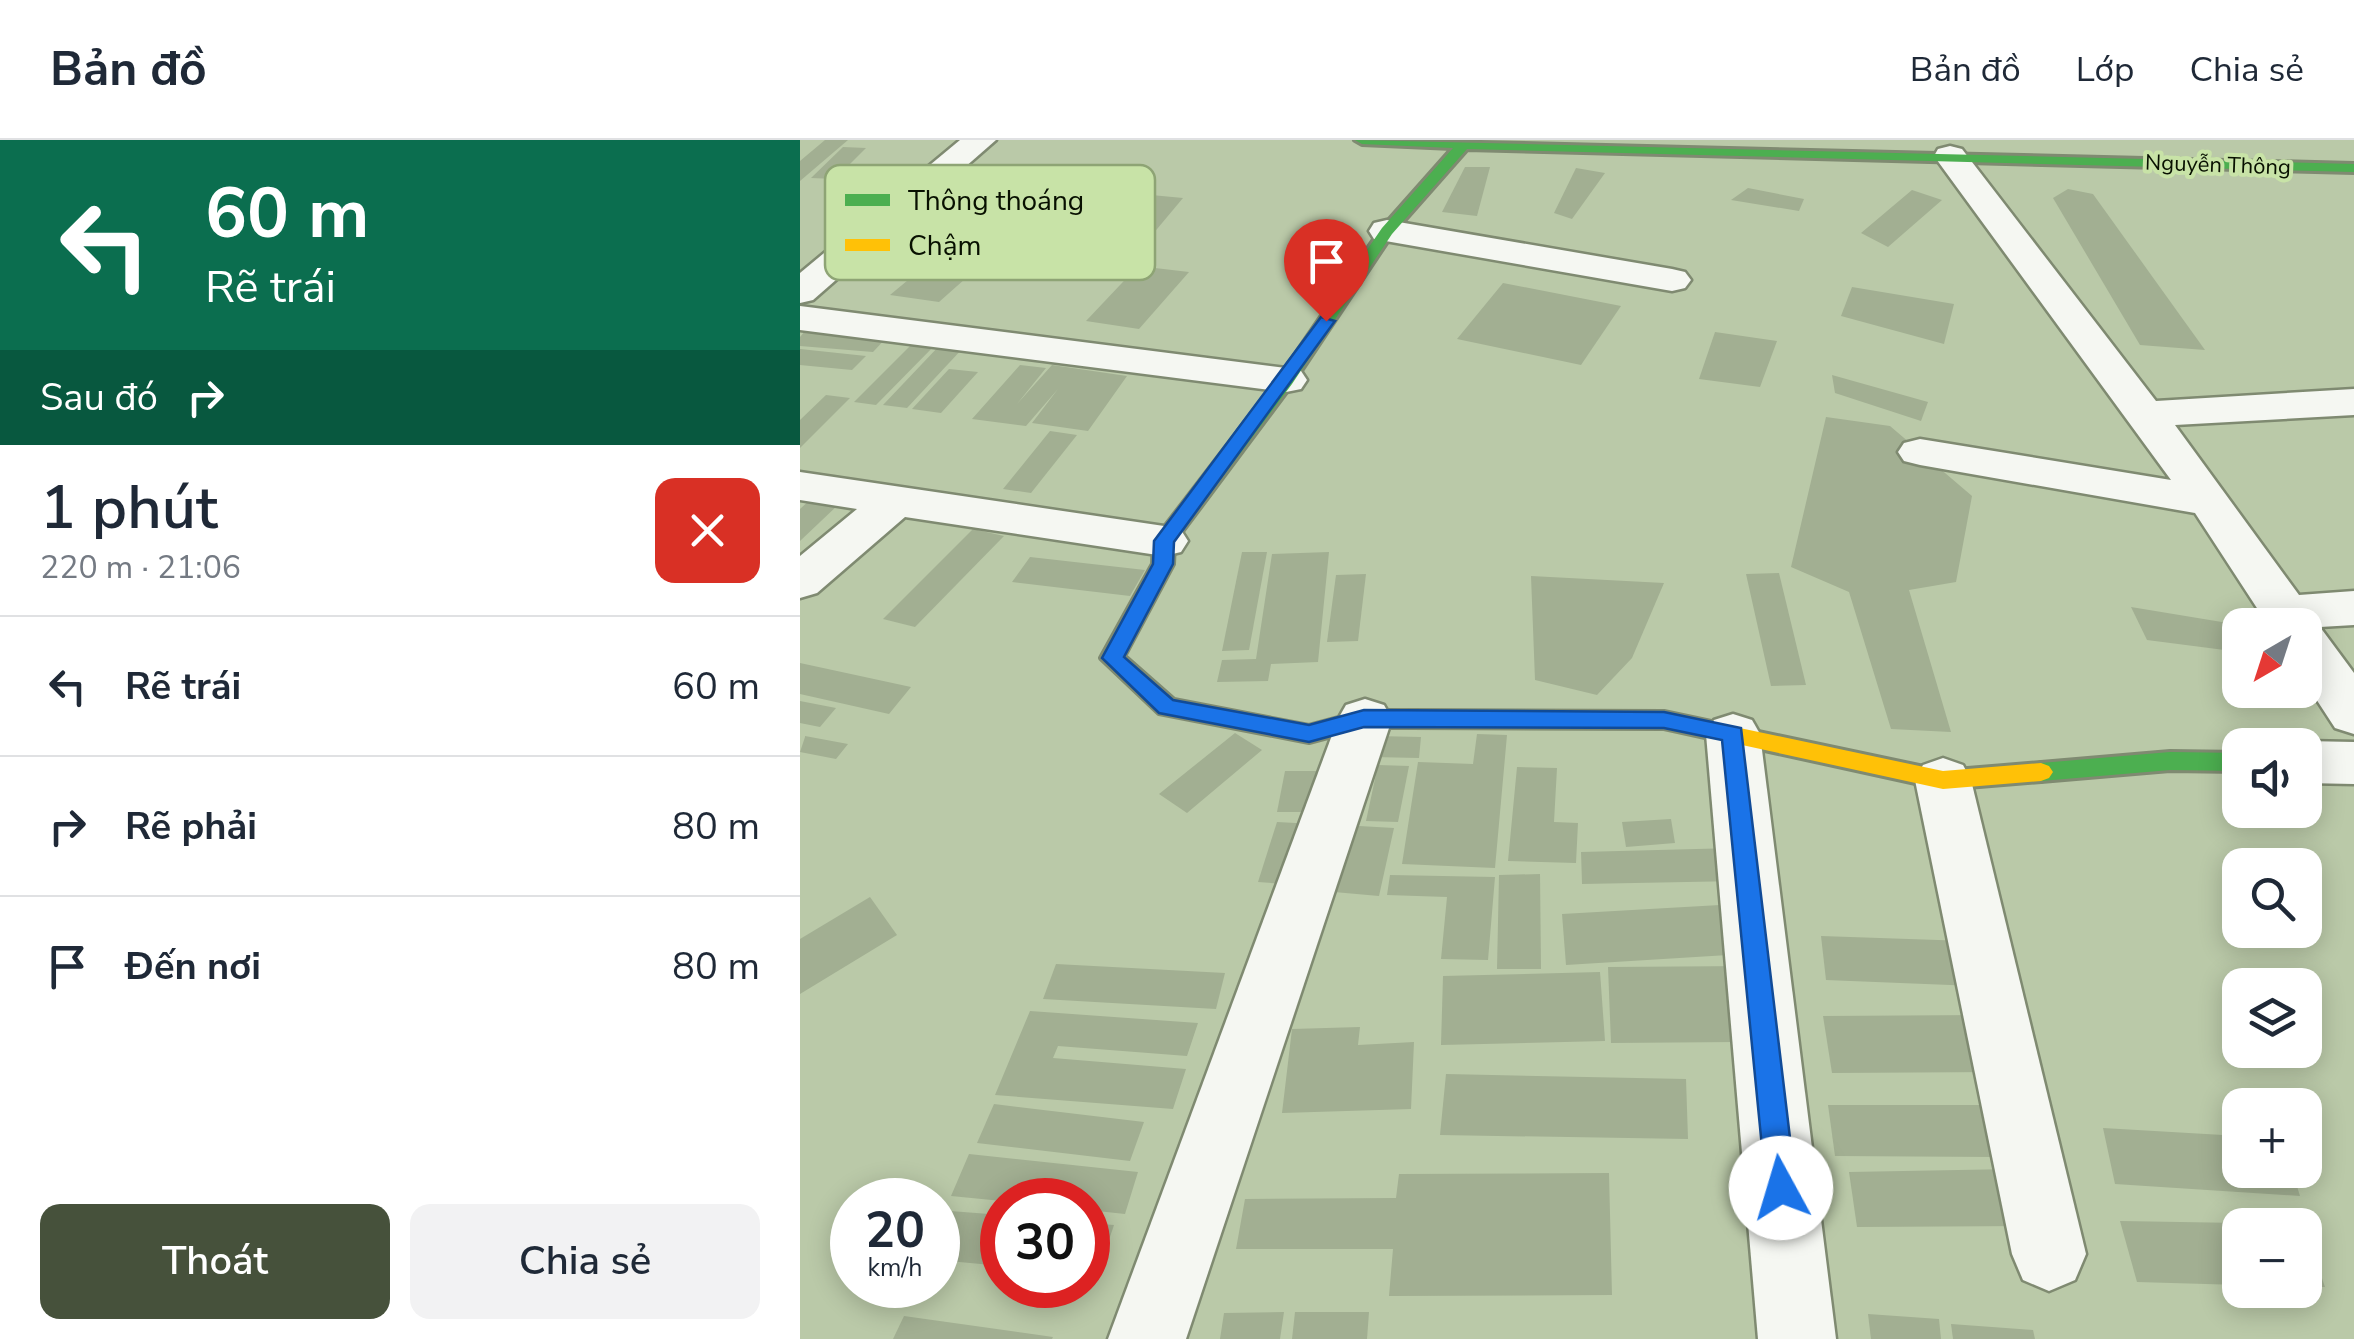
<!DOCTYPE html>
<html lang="vi">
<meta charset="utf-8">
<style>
:root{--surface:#fff;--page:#f2f2f3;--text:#1f2937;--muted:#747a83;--line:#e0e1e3;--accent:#46513b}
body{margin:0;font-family:"Nunito Sans",sans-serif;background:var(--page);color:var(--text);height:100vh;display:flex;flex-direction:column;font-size:38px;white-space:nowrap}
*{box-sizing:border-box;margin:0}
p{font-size:32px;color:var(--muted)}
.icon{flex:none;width:55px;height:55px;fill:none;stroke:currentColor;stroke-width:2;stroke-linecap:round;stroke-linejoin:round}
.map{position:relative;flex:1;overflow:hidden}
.drawer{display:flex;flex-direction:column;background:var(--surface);width:800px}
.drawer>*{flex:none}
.top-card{background:#0b6e4f;color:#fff;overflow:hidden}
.needle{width:65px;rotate:219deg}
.tools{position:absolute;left:1422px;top:468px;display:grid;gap:20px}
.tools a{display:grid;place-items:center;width:100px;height:100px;border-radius:20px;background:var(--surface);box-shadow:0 5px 25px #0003;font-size:50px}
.speed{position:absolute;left:30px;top:1038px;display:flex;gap:20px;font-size:50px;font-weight:700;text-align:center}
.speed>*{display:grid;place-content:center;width:130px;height:130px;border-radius:50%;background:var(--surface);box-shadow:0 5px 25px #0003;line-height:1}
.speed small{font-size:25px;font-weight:400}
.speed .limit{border:15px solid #d22;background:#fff;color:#111}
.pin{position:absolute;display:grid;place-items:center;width:85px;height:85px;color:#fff;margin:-102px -42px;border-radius:50% 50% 50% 0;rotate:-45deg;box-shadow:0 0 10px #0007}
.pin .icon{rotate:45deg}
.me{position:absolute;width:110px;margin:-55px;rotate:354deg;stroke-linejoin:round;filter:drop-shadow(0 0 8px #0008)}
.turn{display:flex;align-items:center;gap:35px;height:210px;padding:0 40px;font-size:45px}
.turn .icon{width:130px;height:130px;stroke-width:2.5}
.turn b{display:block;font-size:70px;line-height:85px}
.then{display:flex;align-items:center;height:95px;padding:0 40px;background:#0003;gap:20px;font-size:38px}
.round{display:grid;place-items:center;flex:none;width:105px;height:105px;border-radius:20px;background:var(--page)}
.headline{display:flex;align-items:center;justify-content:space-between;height:170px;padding:0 40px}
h1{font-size:60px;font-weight:600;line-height:75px}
.cta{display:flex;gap:20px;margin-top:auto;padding:20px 40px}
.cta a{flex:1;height:115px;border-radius:20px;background:var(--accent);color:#fff;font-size:40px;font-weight:600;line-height:115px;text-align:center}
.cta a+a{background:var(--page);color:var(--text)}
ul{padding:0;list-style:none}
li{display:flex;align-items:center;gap:30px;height:140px;padding:0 40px;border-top:2px solid var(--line)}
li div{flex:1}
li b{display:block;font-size:38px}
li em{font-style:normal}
header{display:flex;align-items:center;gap:60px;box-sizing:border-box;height:140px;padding:0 50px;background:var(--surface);border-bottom:2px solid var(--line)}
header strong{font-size:48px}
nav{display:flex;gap:55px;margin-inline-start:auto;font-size:35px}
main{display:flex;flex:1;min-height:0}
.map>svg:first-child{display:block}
.building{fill:#a2af92}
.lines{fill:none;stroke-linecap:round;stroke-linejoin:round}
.street-casing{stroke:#7f8a71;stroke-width:5}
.fast-casing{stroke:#7f8a71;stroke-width:6}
.slow-casing{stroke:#7f8a71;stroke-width:6}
.street{fill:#f5f7f2;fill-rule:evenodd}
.fast{fill:#4caf50;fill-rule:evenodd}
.slow{fill:#ffc107;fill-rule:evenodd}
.route{fill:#1a73e8;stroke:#114b97;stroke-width:2.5}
.labels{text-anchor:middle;stroke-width:8;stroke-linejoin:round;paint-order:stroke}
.far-street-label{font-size:22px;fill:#081000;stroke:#c8e3a7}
.key{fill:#c8e3a7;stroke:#8ea475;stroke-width:2.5}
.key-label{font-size:28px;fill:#081000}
</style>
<header>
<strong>Bản đồ</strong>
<nav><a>Bản đồ</a><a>Lớp</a><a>Chia sẻ</a></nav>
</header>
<main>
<section class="drawer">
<div class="top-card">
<div class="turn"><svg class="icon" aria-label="left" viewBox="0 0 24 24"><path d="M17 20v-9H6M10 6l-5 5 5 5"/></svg><div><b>60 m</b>Rẽ trái</div></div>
<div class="then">Sau đó<svg class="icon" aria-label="right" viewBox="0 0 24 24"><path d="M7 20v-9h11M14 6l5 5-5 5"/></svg></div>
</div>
<div class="headline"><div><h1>1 phút</h1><p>220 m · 21:06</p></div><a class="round" style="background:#d93025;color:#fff"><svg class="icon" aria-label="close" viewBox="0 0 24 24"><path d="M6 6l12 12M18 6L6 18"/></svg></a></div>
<ul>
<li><svg class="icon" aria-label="left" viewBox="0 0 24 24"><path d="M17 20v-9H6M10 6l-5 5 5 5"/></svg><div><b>Rẽ trái</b></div><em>60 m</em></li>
<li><svg class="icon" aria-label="right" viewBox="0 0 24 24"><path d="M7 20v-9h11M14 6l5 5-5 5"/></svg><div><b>Rẽ phải</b></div><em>80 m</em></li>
<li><svg class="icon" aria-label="arrive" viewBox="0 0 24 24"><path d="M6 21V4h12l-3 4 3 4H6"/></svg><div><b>Đến nơi</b></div><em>80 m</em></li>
</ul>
<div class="cta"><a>Thoát</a><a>Chia sẻ</a></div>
</section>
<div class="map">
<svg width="1554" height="1199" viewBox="0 0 1554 1199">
<rect width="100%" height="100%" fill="#bac9a8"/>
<g class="building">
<path d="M25,0H48L0,41V21Z"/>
<path d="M43,7L66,8L35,39L11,38Z"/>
<path d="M665,27H690L677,76L642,72Z"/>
<path d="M776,28L805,33L772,79L754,73Z"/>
<path d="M256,46L383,58L347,101L215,87Z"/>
<path d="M948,48L1004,59L999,71L931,60Z"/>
<path d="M1268,49L1293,54L1405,210L1340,205L1253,58Z"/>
<path d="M1112,50L1142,60L1088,107L1061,93Z"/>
<path d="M155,101L201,107L139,162L90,155Z"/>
<path d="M338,126L389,132L339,189L286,181Z"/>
<path d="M703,143L821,166L781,225L657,199Z"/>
<path d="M1052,147L1154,164L1144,204L1041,176Z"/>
<path d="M5,191L87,197L73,212L0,206V197Z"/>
<path d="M915,192L977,201L960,247L899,239Z"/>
<path d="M115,201L137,203L76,265L54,262Z"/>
<path d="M140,205L163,208L107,268L83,265Z"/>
<path d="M0,209L66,216L52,230L0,225Z"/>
<path d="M220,225L246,228L217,264L252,225L327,236L288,291L232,283L258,249L226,286L172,279Z"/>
<path d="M149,229L178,232L141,273L112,269Z"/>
<path d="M1032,235L1128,262L1121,281L1035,253Z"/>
<path d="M26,255L50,258L0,308V280Z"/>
<path d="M1026,277L1090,286L1172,356L1156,442L1109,450L1151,592L1091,589L1049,452L991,427Z"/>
<path d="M250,291L277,295L231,353L203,349Z"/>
<path d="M11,359L39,364L0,401V369Z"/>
<path d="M173,389L204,396L115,487L83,479Z"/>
<path d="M442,412H467L449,510L422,511Z"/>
<path d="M529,412L518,522L471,524L468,541L417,542L422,520L456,519L472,414Z"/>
<path d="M230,417L345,430L330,456L212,442Z"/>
<path d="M979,433L1006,545L971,546L946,434Z"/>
<path d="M566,434L558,501L527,502L536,435Z"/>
<path d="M731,436L864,443L832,518L797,555L735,540Z"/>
<path d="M1331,467L1440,485V512L1347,500Z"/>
<path d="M0,523L111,547L89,574L0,554Z"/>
<path d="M0,561L36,568L20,587L0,583Z"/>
<path d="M435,593L462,610L387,673L359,654Z"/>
<path d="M677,594L707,595L695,728L602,724L618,622L673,624Z"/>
<path d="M576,596L621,597L619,618L573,617Z"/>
<path d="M5,597V596L48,604L36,619L0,612Z"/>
<path d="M578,625L609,626L598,682L566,681Z"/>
<path d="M717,627L757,628L754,682L778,683L776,723L708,721Z"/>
<path d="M572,628L559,686L594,688L579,756L534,752Z"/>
<path d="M485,631H530L522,672H477Z"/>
<path d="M871,679L875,703L826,707L822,682Z"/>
<path d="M477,682L514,684L498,745L458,742Z"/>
<path d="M935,708L939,741L782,744L781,712Z"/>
<path d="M740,734L741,829H697L699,735Z"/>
<path d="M590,735L695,737L688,820L641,819L647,757L587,755Z"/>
<path d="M70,757L97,795L0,854V799Z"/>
<path d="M920,765L928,815L766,825L762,774Z"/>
<path d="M1021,796L1167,801L1175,846L1026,840Z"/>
<path d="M256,824L425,833L416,869L243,859Z"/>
<path d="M950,826L937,902L811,903L808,827Z"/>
<path d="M800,832L805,901L641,905L643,836Z"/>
<path d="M230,871L398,883L387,916L258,906L253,918L386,929L373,969L195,955Z"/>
<path d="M1182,875L1196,932L1032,933L1023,876Z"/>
<path d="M560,887L558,905L614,902L611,969L482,973L492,889Z"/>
<path d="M646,934L886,939L888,999L640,995Z"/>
<path d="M194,964L344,982L330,1021L177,1003Z"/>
<path d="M1028,965H1182L1193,1017L1035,1016Z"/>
<path d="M1303,988L1440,996V1030H1492L1500,1056L1315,1044Z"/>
<path d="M169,1014L338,1032L325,1074L288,1070V1060L202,1061L151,1056Z"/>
<path d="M1213,1029L1227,1086L1057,1087L1049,1032Z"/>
<path d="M809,1033L812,1155L589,1156L593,1109H436L445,1059L596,1058L599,1034Z"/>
<path d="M150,1071L202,1075V1126L138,1120V1100Z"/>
<path d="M1320,1081L1440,1083V1145L1337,1142Z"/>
<path d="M288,1083L314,1085L297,1135L288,1134Z"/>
<path d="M1505,1092H1506L1525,1147H1505Z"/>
<path d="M484,1172L480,1199H420L424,1173Z"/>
<path d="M495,1172H569L567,1199H492Z"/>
<path d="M1068,1174L1139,1179L1141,1199H1071Z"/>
<path d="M104,1176L253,1197L252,1199H93Z"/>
<path d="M1151,1184L1233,1190L1235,1199H1153Z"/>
</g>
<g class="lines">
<g class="street-casing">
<g id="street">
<path d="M160,0H196L13,160L0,163V133Z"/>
<path d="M1150,6L1162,9L1356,261L1554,249V275L1375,285L1499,455L1554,451V485L1520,487L1554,533V594L1535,588L1505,542V485H1468L1395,373L1120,325L1104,321L1098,312L1104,303L1120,299L1371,340L1134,16L1138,9Z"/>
<path d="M587,80L872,129L885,132L891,140L885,148L872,151L574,99L569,91L574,83Z"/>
<path d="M0,166L486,228L501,231L507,240L501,249L486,252L0,190Z"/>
<path d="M0,332L364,386L381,390L388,401L381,412L364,416L105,377L17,453L0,458V416L57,369L0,360Z"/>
<path d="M565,559L584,565L592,579L386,1199H308L538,579L546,565Z"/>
<path d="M933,574L952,580L960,594L1036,1199H958L906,594L914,580Z"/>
<path d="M1505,601L1554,602V644L1505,643V605H1492Z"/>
<path d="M1143,618L1163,625L1171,640L1286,1114L1275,1140L1249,1151L1223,1140L1212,1114L1115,640L1123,625Z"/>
</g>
</g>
<g class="fast-casing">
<g id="fast">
<path d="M555,0L1554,24V32L667,9L592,94L492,244L374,402L373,424L324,516L374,560L509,586L565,571H611L622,579L611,587H565L509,602L359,573L301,518L353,424L354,401L480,237L582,88L653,8L562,4Z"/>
<path d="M1370,612L1440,613V631L1370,630L1241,641L1233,638L1229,632L1233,626L1241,623Z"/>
</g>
</g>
<g class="slow-casing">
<path id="slow" d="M611,571L864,572L1143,631L1241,623L1249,626L1253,632L1249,638L1241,641L1143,649L864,588L611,587L600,579Z"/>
</g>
<use href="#street" class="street"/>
<use href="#fast" class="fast"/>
<use href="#slow" class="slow"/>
</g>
<path class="route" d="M521,177L535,181L374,402L373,424L324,517L373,560L509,585L564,570L864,572L941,588L996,1048L991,1058L981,1062L970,1058L966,1048L922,600L864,588L564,587L509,602L359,573L302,518L353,424L354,401Z"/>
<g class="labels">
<g class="far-street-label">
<text transform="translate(1418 24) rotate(2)" y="8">Nguyễn Thông</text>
</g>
</g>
<rect x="25" y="25" width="330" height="115" rx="15" class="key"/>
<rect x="45" y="54" width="45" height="12" fill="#4caf50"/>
<rect x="45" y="99" width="45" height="12" fill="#ffc107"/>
<g class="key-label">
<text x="108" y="70">Thông thoáng</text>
<text x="108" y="115">Chậm</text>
</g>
</svg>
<div class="tools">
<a><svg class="needle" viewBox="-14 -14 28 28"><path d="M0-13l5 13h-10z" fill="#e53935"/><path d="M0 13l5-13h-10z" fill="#747a83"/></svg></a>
<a><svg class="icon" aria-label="sound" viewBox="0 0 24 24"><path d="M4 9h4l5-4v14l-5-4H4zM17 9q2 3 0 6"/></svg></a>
<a><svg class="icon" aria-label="search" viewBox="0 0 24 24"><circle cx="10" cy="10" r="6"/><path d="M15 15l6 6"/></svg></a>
<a><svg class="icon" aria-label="layers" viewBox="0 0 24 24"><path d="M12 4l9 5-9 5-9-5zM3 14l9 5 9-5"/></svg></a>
<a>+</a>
<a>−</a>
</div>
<div class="speed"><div>20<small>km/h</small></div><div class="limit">30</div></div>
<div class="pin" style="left:526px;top:181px;background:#d93025"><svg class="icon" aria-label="arrive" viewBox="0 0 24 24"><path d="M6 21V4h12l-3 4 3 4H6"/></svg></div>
<svg class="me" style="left:981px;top:1048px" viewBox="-20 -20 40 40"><circle r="19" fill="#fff"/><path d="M0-13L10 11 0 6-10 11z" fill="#1a73e8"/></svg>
</div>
</main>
